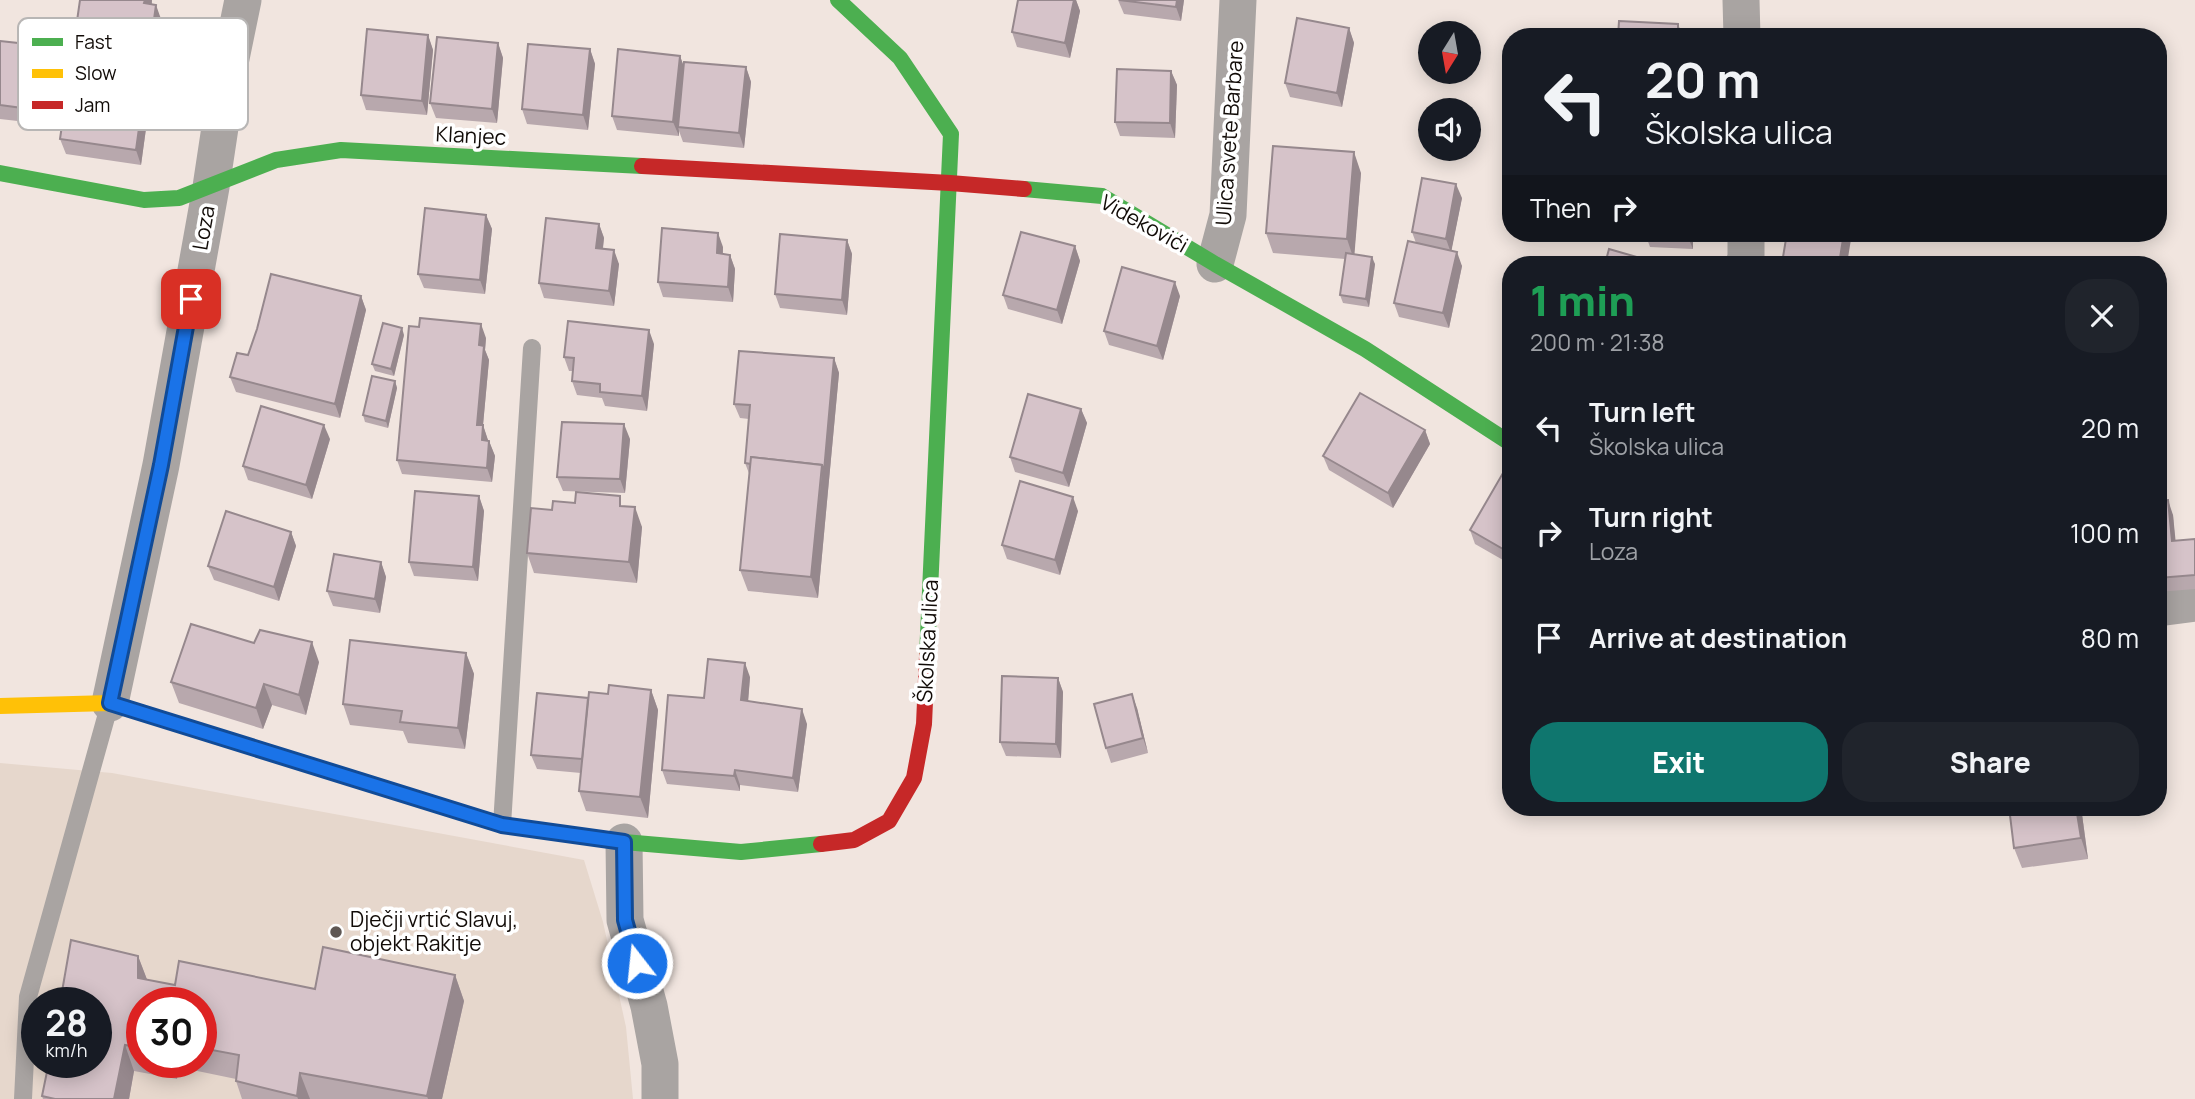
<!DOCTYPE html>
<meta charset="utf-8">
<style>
:root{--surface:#171b24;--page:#20242c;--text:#f1f3f6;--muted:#9ea1a6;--accent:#0f766e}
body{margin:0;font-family:Manrope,sans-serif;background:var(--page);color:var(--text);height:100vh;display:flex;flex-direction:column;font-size:26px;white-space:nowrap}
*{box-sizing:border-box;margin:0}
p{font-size:23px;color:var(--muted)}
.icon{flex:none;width:38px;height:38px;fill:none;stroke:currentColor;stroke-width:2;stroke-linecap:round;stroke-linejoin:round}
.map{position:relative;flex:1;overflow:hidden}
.panel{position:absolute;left:1502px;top:256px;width:665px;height:560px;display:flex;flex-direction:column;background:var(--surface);border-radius:28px;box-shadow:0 4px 18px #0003}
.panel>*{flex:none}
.top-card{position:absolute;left:1502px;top:28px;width:665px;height:214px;border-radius:28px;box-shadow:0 4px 18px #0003;background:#171b24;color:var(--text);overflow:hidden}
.needle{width:46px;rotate:191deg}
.controls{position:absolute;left:1418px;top:21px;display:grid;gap:14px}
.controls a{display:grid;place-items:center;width:63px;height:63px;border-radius:50%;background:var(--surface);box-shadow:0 4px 18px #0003;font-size:35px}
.speed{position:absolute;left:21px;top:987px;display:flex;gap:14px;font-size:35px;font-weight:700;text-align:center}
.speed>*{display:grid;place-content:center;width:91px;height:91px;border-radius:50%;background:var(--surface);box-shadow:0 4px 18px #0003;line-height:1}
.speed small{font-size:18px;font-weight:400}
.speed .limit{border:10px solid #d22;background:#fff;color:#111}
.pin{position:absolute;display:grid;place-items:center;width:60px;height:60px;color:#fff;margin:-30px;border-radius:14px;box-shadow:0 4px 10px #0006}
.me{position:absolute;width:77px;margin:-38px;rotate:344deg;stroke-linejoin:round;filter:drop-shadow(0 0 5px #0008)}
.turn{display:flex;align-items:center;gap:24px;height:147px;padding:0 28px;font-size:32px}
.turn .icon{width:91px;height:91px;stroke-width:2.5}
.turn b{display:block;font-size:49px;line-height:60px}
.then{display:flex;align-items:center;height:66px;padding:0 28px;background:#0003;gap:14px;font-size:26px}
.round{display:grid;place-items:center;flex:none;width:74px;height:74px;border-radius:28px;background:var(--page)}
.summary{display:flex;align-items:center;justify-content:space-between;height:119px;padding:0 28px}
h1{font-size:42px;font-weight:800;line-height:52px;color:#1e9e55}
.action{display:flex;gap:14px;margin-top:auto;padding:14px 28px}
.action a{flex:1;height:80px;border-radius:28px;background:var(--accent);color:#fff;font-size:28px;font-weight:800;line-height:80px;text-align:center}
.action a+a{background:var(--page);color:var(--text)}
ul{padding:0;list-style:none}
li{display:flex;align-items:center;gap:21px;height:105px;padding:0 28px}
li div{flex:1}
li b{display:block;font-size:26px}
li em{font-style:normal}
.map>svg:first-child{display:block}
.education{fill:#e6d7cc;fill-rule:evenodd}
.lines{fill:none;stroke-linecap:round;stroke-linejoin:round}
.lane{stroke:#a9a4a2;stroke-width:18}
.street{stroke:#a9a4a2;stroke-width:37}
.fast{stroke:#4caf50;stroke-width:16}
.slow{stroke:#ffc107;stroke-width:16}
.jam{stroke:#c62828;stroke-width:16}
.wall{fill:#b8a8ad;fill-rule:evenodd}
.shaded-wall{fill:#96888d}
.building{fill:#d6c3c9;stroke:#96888d;stroke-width:2}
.route-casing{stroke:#114b97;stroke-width:18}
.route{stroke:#1a73e8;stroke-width:12}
.poi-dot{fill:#5f5753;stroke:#fff;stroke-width:2.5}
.labels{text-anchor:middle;stroke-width:7;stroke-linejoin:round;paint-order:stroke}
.street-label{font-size:21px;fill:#110b07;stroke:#fff}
.poi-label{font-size:21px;fill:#110b07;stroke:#fff;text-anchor:start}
.key{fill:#fff;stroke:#b8b6b5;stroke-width:2}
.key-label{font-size:19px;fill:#110b07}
</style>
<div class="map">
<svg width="2195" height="1099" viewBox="0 0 2195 1099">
<rect width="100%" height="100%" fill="#f1e5df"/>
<path class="education" d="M0,763L112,773L584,860L603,922L626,1027L633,1099H0ZM37,1003H96V1062H37ZM142,1003H201V1062H142Z"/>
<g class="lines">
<g class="lane">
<path d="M502,825L532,348"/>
<path d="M23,1099L28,997L110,703"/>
</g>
<g class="street">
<path d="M1741,0L1742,37"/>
<path d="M1215,264L1228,215L1238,0"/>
<path d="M1744,264L1746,257V233"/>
<path d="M2158,608L2195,603"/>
<path d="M110,703L161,465L211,187L229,68L243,0"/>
<path d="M624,842L625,920L649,1006L660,1064V1099"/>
</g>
<g class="fast">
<path d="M838,0L900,58L951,134L927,656"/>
<path d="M0,173L144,200L179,198L276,160L341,150L642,166"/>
<path d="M1024,189L1102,196L1215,264L1365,349L1510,443"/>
<path d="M412,797L502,825L624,842L741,852L821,844"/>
</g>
<path class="slow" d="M0,706L110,703L412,797"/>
<g class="jam">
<path d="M642,166L950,183L1024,189"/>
<path d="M821,844L854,840L889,821L914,778L924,724L927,656"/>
</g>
</g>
<g class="wall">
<path d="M152,0V4L161,19L141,165L66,154L60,139Z"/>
<path d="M1018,0H1076L1080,11L1070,58L1017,47L1012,32Z"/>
<path d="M1118,0H1184L1181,21L1124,14Z"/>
<path d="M1349,28L1354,43L1342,107L1290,97L1285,83Z"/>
<path d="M428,35L433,50L427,115L366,110L361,95Z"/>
<path d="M0,41L42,60L35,123L0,119Z"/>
<path d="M498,43L503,58L497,123L436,118L430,103Z"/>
<path d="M590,49L595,64L588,130L527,124L522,109Z"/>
<path d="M680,56L684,67H746L751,82L744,148L683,142L679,131V136L617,130L612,116Z"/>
<path d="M1171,71L1177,85L1175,138L1120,136L1115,122Z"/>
<path d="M1361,173L1354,254L1375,264L1369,307L1343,303L1340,295L1345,259L1273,253L1266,233Z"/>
<path d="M1462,198L1451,251L1462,266L1449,328L1399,317L1394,303L1416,243L1412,232Z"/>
<path d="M486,215L492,229L485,294L424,288L418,274Z"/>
<path d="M599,224L604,238L603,249L619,264L614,306L544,298L539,283Z"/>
<path d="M1645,233H1693V249L1650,247Z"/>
<path d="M847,240L852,254L847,315L780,308L775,294Z"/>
<path d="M1075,246L1080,261L1062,324L1008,309L1003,295Z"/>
<path d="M723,247V254L730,255L735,269L733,302L663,297L658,282Z"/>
<path d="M361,296L366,310L340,418L236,392L230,377L248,355Z"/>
<path d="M1180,296L1163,360L1109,345L1104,331Z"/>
<path d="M404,335L394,376L375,371L372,364Z"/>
<path d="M486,338L485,350L489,360L483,425L488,441H489L495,456L492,482L402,474L397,460Z"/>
<path d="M654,344L647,411L605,406L602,398L577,395L572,381L573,371H569L564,357Z"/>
<path d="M834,358L839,373L818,598L748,591L740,570L750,476L745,463L749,419L740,418L734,404Z"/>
<path d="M395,381L397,388L388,428L365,422L363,415Z"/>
<path d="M1081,409L1087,423L1069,487L1015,472L1010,457Z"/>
<path d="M1425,430L1430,444L1393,508L1329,470L1323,456Z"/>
<path d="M330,439L312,499L248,480L243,466Z"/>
<path d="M630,439L625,493L563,491L557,477Z"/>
<path d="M1510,477V564L1475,544L1470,530Z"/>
<path d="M479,496L484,511L478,581L414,576L409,562Z"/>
<path d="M2158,501L2173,515L2175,541L2195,539V589L2158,592Z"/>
<path d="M575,503L624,506L642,527L637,583L534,573L527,553L552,510Z"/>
<path d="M1078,511L1060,575L1007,559L1002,545Z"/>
<path d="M291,532L296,546L279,601L214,580L208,566Z"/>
<path d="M381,562L386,577L380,613L333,606L327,591Z"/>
<path d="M254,643L319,662L306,715L272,705L263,729L179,703L171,682Z"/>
<path d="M466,653L474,674L465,749L408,743L403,731L350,725L343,704Z"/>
<path d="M750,677L748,701L807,724L798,792L740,785V791L667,784L662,770L704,698Z"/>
<path d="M1058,678L1063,692L1061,758L1006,756L1000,742Z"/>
<path d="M651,690L658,710L648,818L586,811L579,791L581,773L537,769L531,755L588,698L608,694Z"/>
<path d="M1137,708L1148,753L1111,763L1106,748Z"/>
<path d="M2081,807L2088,859L2022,868L2014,848Z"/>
<path d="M138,956L147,980L175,985L315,989L455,975L464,1001L442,1099H242L236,1081V1079L178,1067L177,1079L134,1071L129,1099H43L42,1096ZM142,1003H201V1062H142Z"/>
</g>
<g class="shaded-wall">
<path d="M145,0H152L150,18L144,3Z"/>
<path d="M1074,0H1076L1080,11L1070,58L1065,43Z"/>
<path d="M1177,0H1184L1181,21L1176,7Z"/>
<path d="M156,5L161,19L141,165L136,150Z"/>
<path d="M1678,24L1683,37H1678Z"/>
<path d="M1349,28L1354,43L1342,107L1337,93Z"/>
<path d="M428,35L433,50L427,115L422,101Z"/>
<path d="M498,43L503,58L497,123L492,109Z"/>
<path d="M36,45L42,60L35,123L30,109Z"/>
<path d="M590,49L595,64L588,130L583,115Z"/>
<path d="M680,56L685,70L678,127L679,131V136L673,122Z"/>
<path d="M746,67L751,82L744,148L739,133Z"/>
<path d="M1171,71L1177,85L1175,138L1170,123Z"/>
<path d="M1354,152L1361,173L1354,260L1347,239Z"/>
<path d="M1456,184L1462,198L1451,253L1446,239Z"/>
<path d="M486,215L492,229L485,294L480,280Z"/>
<path d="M599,224L604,238L601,262L596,248Z"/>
<path d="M718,233L723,247L722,268L717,253Z"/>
<path d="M1687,233H1693V249L1687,235Z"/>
<path d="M1844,233H1852L1847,264H1839Z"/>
<path d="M847,240L852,254L847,315L842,300Z"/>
<path d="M1075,246L1080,261L1062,324L1057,310Z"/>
<path d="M614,250L619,264L614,306L609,291Z"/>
<path d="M1457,252L1462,266L1449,328L1443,313Z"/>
<path d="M730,255L735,269L733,302L728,287Z"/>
<path d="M1372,257L1375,264L1369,307L1366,299Z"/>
<path d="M1175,282L1180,296L1163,360L1157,346Z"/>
<path d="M361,296L366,310L340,418L335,404Z"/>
<path d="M481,324L486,338L485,350L489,360L483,425L488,440L487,455L477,425L479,345Z"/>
<path d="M402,328L404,335L394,376L391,369Z"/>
<path d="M649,330L654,344L647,411L642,396Z"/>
<path d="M834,358L839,373L818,598L811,577Z"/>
<path d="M395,381L397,388L388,428L386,421Z"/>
<path d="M1081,409L1087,423L1069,487L1063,473Z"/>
<path d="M624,424L630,439L625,493L620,479Z"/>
<path d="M324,425L330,439L312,499L306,485Z"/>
<path d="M1425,430L1430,444L1393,508L1388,493Z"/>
<path d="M489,441L495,456L492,482L487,468Z"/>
<path d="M479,496L484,511L478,581L473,567Z"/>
<path d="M1073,497L1078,511L1060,575L1055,560Z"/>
<path d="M2168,500L2173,515L2177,555L2172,541Z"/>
<path d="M635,507L642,527L637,583L629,562Z"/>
<path d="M291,532L296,546L279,601L274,587Z"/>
<path d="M381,562L386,577L380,613L375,599Z"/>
<path d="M312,642L319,662L306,715L299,695Z"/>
<path d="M466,653L474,674L465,749L458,728Z"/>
<path d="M745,663L750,677L747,715L741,700Z"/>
<path d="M1058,678L1063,692L1061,758L1056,744Z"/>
<path d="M264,684L272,705L263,729L256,708Z"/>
<path d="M651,690L658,710L648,818L640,797Z"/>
<path d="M1132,694L1137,708L1148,753L1143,738Z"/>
<path d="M802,709L807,724L798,792L793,778Z"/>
<path d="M735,770L740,785V791L734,776Z"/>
<path d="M2076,807H2081L2088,859L2081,838Z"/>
<path d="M138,956L148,982L138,978Z"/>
<path d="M455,975L464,1001L442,1099H428L427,1096Z"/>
<path d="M125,1045L134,1071L129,1099H114Z"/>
<path d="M171,1062H177L178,1067L177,1079Z"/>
<path d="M300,1073L310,1099H298L297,1096Z"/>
</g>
<g class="building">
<path d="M80,0H145L144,3L156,5L136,150L60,139Z"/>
<path d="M1018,0H1074L1065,43L1012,32Z"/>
<path d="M1119,0H1177L1176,7Z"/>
<path d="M1297,18L1349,28L1337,93L1285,83Z"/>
<path d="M1619,21L1678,24V37H1618Z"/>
<path d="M367,29L428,35L422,101L361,95Z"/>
<path d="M437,37L498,43L492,109L430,103Z"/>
<path d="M0,41L36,45L30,109L0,105Z"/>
<path d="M528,44L590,49L583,115L522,109Z"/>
<path d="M618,49L680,56L673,122L612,116Z"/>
<path d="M684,62L746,67L739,133L678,127Z"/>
<path d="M1117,69L1171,71L1170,123L1115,122Z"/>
<path d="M1273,146L1354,152L1347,239L1266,233Z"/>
<path d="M1422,178L1456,184L1446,239L1412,232Z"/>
<path d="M425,208L486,215L480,280L418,274Z"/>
<path d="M546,218L599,224L596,248L614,250L609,291L539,283Z"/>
<path d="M662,228L718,233L717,253L730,255L728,287L658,282Z"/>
<path d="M1021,232L1075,246L1057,310L1003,295Z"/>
<path d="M1645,233H1687V235Z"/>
<path d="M1787,233H1844L1839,264H1792L1782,263Z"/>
<path d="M780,234L847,240L842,300L775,294Z"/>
<path d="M1408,241L1457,252L1443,313L1394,303Z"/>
<path d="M1609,249L1661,264H1605Z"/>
<path d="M1346,253L1372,257L1366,299L1340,295Z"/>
<path d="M1122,267L1175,282L1157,346L1104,331Z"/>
<path d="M271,274L361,296L335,404L230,377L237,353L248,355L257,329Z"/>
<path d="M420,318L481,324L479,345L484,346L477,425H483L482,440L489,441L487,468L397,460L409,326L419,327Z"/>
<path d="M568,321L649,330L642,396L600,392V384L572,381L574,358L564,357Z"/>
<path d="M383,323L402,328L391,369L372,364Z"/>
<path d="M739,351L834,358L824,471L822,465L751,457V464L745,463L750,405L734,404Z"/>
<path d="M372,376L395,381L386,421L363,415Z"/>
<path d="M1360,393L1425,430L1388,493L1323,456Z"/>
<path d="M1028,394L1081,409L1063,473L1010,457Z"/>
<path d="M261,406L324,425L306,485L243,466Z"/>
<path d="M562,422L624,424L620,479L557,477Z"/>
<path d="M751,457L822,465L811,577L740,570Z"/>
<path d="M1503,473L1510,477V553L1470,530Z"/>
<path d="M1020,481L1073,497L1055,560L1002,545Z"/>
<path d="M415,491L479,496L473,567L409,562Z"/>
<path d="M576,492L620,496V506L635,507L629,562L527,553L531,508L552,510L553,501L575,503Z"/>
<path d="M2168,500L2172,541L2195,539V575L2158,578V501Z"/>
<path d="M226,511L291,532L274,587L208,566Z"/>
<path d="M334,554L381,562L375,599L327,591Z"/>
<path d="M191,624L254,643L260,630L312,642L299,695L264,684L256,708L171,682Z"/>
<path d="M350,640L466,653L458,728L400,722L402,711L343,704Z"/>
<path d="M708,659L745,663L741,700L802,709L793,778L735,770L734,776L662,770L668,695L704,698Z"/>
<path d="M1002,676L1058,678L1056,744L1000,742Z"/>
<path d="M609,685L651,690L640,797L579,791L589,692L608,694Z"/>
<path d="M537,693L588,698L582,759L531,755Z"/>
<path d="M1132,694L1143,738L1106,748L1094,704Z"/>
<path d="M2009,807H2076L2081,838L2014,848Z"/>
<path d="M71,940L138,956V978L175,985L179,961L315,989L323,947L455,975L427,1096L300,1073L297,1096L236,1081L239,1055L201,1048V1003H142V1048L125,1045L114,1099H55L42,1096L49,1062H96V1003H60Z"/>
</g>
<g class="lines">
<g class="route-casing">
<path id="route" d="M191,299L161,465L110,703L502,825L624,842L625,920L637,963"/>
</g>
<use href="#route" class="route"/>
</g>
<circle class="poi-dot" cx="336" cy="932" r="7"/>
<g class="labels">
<g class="street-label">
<text transform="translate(1230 133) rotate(-86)" y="7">Ulica svete Barbare</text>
<text transform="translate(471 136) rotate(3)" y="7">Klanjec</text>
<text transform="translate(1144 224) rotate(29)" y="7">Videkovići</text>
<text transform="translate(204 228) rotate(-80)" y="7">Loza</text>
<text transform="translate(928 641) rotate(-87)" y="7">Školska ulica</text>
</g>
<g class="poi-label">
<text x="350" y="927">Dječji vrtić Slavuj,<tspan x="350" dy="24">objekt Rakitje</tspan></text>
</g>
</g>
<rect x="18" y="18" width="230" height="112" rx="10" class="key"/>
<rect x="32" y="38" width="31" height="8" fill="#4caf50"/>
<rect x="32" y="69" width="31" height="9" fill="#ffc107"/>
<rect x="32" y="101" width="31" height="8" fill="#c62828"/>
<g class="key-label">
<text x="75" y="49">Fast</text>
<text x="75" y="80">Slow</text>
<text x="75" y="112">Jam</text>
</g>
</svg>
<div class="controls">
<a><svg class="needle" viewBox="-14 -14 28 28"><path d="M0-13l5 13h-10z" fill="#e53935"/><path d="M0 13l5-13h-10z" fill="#9ea1a6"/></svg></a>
<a><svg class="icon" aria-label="sound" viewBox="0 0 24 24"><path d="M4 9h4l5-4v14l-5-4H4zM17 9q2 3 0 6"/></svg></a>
</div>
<div class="speed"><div>28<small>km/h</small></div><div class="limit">30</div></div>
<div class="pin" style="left:191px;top:299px;background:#d93025"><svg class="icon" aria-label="arrive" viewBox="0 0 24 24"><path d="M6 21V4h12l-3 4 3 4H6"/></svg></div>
<svg class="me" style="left:637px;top:963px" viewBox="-20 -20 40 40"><circle r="17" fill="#1a73e8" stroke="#fff" stroke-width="3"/><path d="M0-11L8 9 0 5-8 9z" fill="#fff"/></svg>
<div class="top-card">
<div class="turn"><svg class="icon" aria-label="left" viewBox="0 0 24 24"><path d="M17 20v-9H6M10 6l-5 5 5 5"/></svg><div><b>20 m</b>Školska ulica</div></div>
<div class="then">Then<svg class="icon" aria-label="right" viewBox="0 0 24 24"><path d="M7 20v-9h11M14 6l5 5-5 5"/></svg></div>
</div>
<section class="panel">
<div class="summary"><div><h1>1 min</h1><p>200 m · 21:38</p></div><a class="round"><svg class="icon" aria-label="close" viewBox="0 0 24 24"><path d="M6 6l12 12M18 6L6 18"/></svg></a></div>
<ul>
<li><svg class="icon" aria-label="left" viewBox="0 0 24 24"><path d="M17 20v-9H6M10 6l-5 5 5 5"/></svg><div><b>Turn left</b><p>Školska ulica</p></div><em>20 m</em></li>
<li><svg class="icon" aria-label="right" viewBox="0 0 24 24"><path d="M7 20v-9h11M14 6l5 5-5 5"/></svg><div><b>Turn right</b><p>Loza</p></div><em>100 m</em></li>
<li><svg class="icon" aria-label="arrive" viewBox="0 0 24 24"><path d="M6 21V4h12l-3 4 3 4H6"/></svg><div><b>Arrive at destination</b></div><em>80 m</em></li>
</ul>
<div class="action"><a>Exit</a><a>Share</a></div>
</section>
</div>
